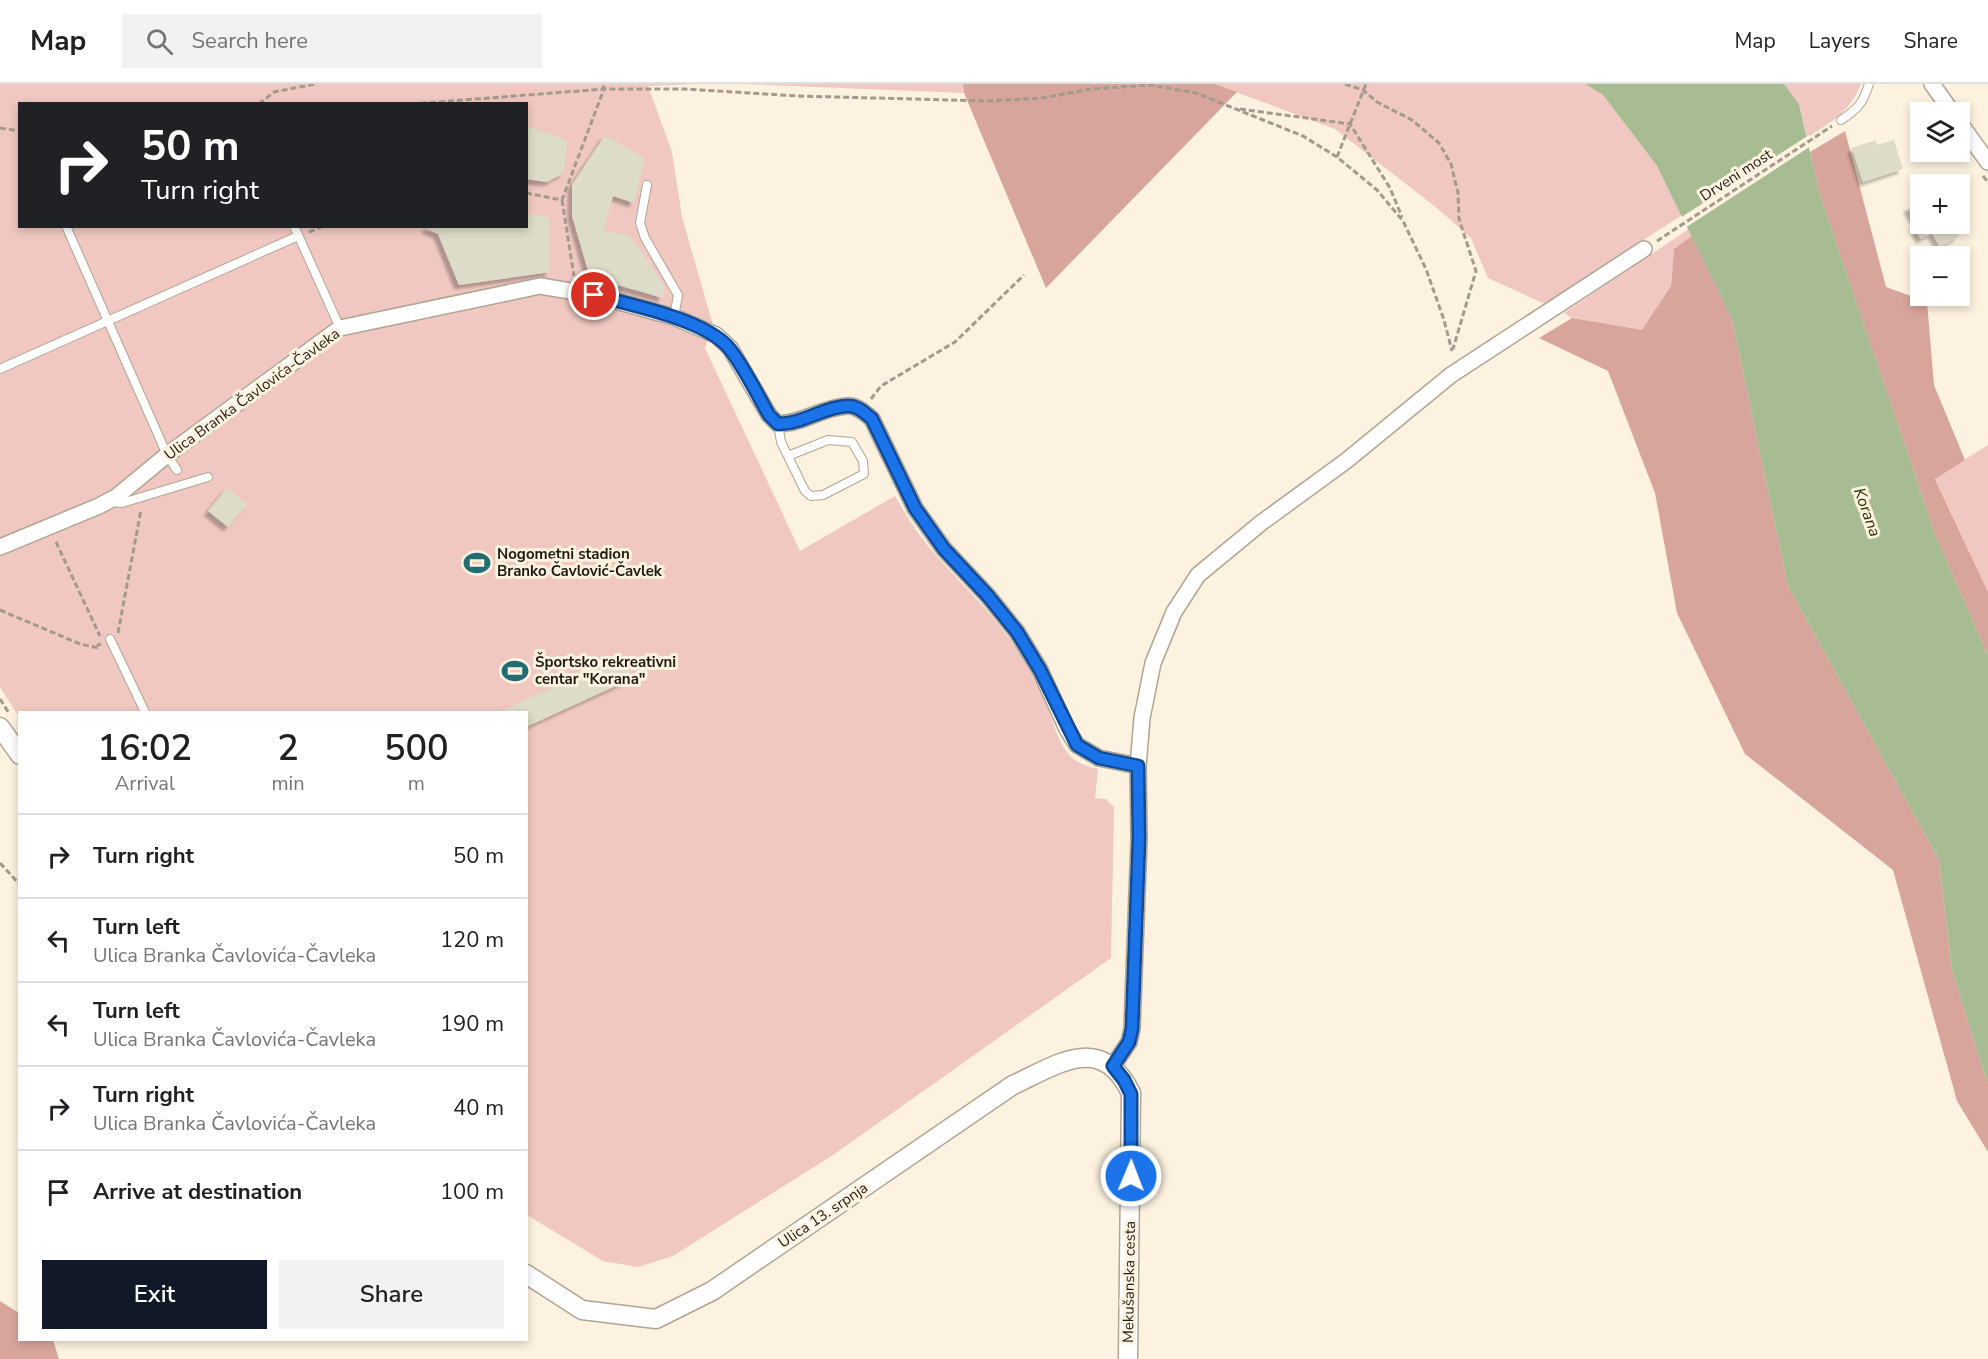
<!DOCTYPE html>
<meta charset="utf-8">
<style>
:root{--surface:#fff;--page:#f2f2f2;--text:#202124;--muted:#757577;--line:#e0e0e0;--accent:#111827}
body{margin:0;font-family:"Nunito Sans",sans-serif;background:var(--page);color:var(--text);height:100vh;display:flex;flex-direction:column;font-size:22px;white-space:nowrap}
*{box-sizing:border-box;margin:0}
p{font-size:20px;color:var(--muted)}
.icon{flex:none;width:33px;height:33px;fill:none;stroke:currentColor;stroke-width:2;stroke-linecap:round;stroke-linejoin:round}
.map{position:relative;flex:1;overflow:hidden}
.sheet{position:absolute;left:18px;top:627px;width:510px;height:630px;display:flex;flex-direction:column;background:var(--surface);border-radius:0px;box-shadow:0 3px 9px #0003}
.sheet>*{flex:none}
.top-card{position:absolute;left:18px;top:18px;width:510px;height:126px;border-radius:0px;box-shadow:0 3px 9px #0003;background:#202124;color:#fff;overflow:hidden}
.fabs{position:absolute;left:1910px;top:18px;display:grid;gap:12px}
.fabs a{display:grid;place-items:center;width:60px;height:60px;border-radius:0px;background:var(--surface);box-shadow:0 3px 9px #0003;font-size:30px}
.pin{position:absolute;display:grid;place-items:center;width:51px;height:51px;color:#fff;margin:-26px;border:3px solid #fff;border-radius:50%;box-shadow:0 2px 6px #0007}
.me{position:absolute;width:66px;margin:-33px;rotate:1deg;stroke-linejoin:round;filter:drop-shadow(0 0 4px #0008)}
.turn{display:flex;align-items:center;gap:21px;height:126px;padding:0 24px;font-size:27px}
.turn .icon{width:78px;height:78px;stroke-width:2.5}
.turn b{display:block;font-size:42px;line-height:51px}
.eta{display:flex;justify-content:space-evenly;align-items:center;height:102px;text-align:center}
.eta b{font-size:36px;font-weight:600;line-height:42px}
.cta{display:flex;gap:12px;margin-top:auto;padding:12px 24px}
.cta a{flex:1;height:69px;border-radius:0px;background:var(--accent);color:#fff;font-size:24px;font-weight:600;line-height:69px;text-align:center}
.cta a+a{background:var(--page);color:var(--text)}
ul{padding:0;list-style:none}
li{display:flex;align-items:center;gap:18px;height:84px;padding:0 24px;border-top:2px solid var(--line)}
li div{flex:1}
li b{display:block;font-size:22px}
li em{font-style:normal}
header{display:flex;align-items:center;gap:36px;box-sizing:border-box;height:84px;padding:0 30px;background:var(--surface);border-bottom:2px solid var(--line)}
header strong{font-size:28px}
nav{display:flex;gap:33px;margin-inline-start:auto;font-size:21px}
.search{width:420px;height:54px;background:var(--page);display:flex;align-items:center;gap:15px;box-sizing:border-box;padding:0 21px;border-radius:0px;color:var(--muted);font-size:22px}
.map>svg:first-child{display:block}
.green{fill:#f0c8c1;fill-rule:evenodd}
.forest{fill:#d8a59c}
.water{fill:#a7bc92}
.pier{fill:#fdf1df}
.building{fill:#dddcc8;filter:url(#shadow)}
.lines{fill:none;stroke-linecap:round;stroke-linejoin:round}
.service-casing{stroke:#b0a594;stroke-width:10}
.minor-casing{stroke:#b0a594;stroke-width:18}
.tertiary-casing{stroke:#b0a594;stroke-width:21}
.path{stroke:#a39a8d;stroke-width:3;stroke-dasharray:6 3;stroke-linecap:butt}
.service{stroke:#fff;stroke-width:8}
.minor{stroke:#fff;stroke-width:15}
.tertiary{stroke:#fff;stroke-width:18}
.route-casing{stroke:#114b97;stroke-width:15}
.route{stroke:#1a73e8;stroke-width:10}
.labels{text-anchor:middle;stroke-width:6;stroke-linejoin:round;paint-order:stroke}
.street-label{font-size:15px;fill:#1e1a14;stroke:#fdf1df}
.poi-label{font-size:15px;font-weight:bold;fill:#1e1a14;stroke:#fdf1df;text-anchor:start}
.water-label{font-size:16px;font-style:italic;fill:#1e3202;stroke:#fdf1df}
</style>
<header>
<strong>Map</strong>
<div class="search"><svg class="icon" aria-label="search" viewBox="0 0 24 24"><circle cx="10" cy="10" r="6"/><path d="M15 15l6 6"/></svg>Search here</div>
<nav><a>Map</a><a>Layers</a><a>Share</a></nav>
</header>
<div class="map">
<svg width="1988" height="1275" viewBox="0 0 1988 1275">
<defs>
<filter id="shadow"><feDropShadow dx="-4.5" dy="4.5" stdDeviation="1.5" flood-color="#0004"/></filter>
</defs>
<rect width="100%" height="100%" fill="#fdf1df"/>
<g class="green">
<path d="M0,0H700L648,2L672,68L682,133L713,241L705,264L800,467L895,412C905,430 915,446 928,462C961,501 1001,536 1027,581C1034,595 1041,608 1047,622C1059,653 1061,678 1098,685L1095,714L1106,715L1114,723L1111,874L833,1071L673,1172L638,1183L603,1177L527,1131L526,628H20L19,633L0,603ZM20,20H526V142H20Z"/>
<path d="M744,0H963L964,9Z"/>
<path d="M1215,0H1585L1603,11L1657,82L1682,131L1545,220L1488,194L1471,154L1437,124L1335,45Z"/>
<path d="M1784,0H1861C1848,30 1832,37 1807,54L1799,20Z"/>
<path d="M1689,145L1692,152L1674,165L1671,202L1642,247L1572,234L1564,229Z"/>
<path d="M1988,361V508L1935,394Z"/>
</g>
<g class="forest">
<path d="M963,0H1215L1237,8L1046,204L964,9Z"/>
<path d="M1845,47L1886,203L1927,218L1934,301L1965,376L1935,395L1988,508V572L1935,450L1819,108L1810,68Z"/>
<path d="M1692,152L1732,235L1788,502L1939,776L1952,886L1988,1001V1068L1957,1017L1893,786L1745,670L1677,529L1655,409L1608,287L1539,254L1572,234L1642,246L1671,202L1674,165Z"/>
<path d="M0,1217L19,1229L20,1256H53L59,1275H0Z"/>
</g>
<path class="water" d="M1585,0H1784L1799,20L1819,108L1935,450L1988,572V1001L1952,886L1939,776L1788,502L1732,235L1657,82L1603,11Z"/>
<path class="pier" d="M1809,51L1811,62L1685,144L1680,134Z"/>
<g class="building">
<path d="M526,42L567,56L564,89L547,98L526,95Z"/>
<path d="M605,51L645,75L634,119L613,112L603,147L628,151L639,164L664,202L663,214L590,193L572,132V101Z"/>
<path d="M1876,56L1877,61L1894,56L1903,85L1863,98L1852,64Z"/>
<path d="M1920,117V140H1952L1959,152L1940,163L1932,149L1921,155L1913,142L1917,140L1908,124Z"/>
<path d="M526,130L549,133L550,188L459,201L438,150L427,145L426,142H526Z"/>
<path d="M227,404L247,420L228,443L208,427Z"/>
<path d="M622,572L633,594L526,643V628H499Z"/>
</g>
<g class="lines">
<g class="service-casing">
<g id="service">
<path d="M1841,36C1858,25 1863,19 1869,0"/>
<path d="M647,101L640,139L645,154L678,211L674,233"/>
<path d="M66,142L167,371L177,386"/>
<path d="M294,142L340,244"/>
<path d="M0,285L298,152"/>
<path d="M778,340L781,358L805,407L811,412L823,411L864,390L863,377L852,358L828,356L788,372"/>
<path d="M112,418L122,419L208,393"/>
<path d="M110,555L145,628"/>
</g>
</g>
<g class="minor-casing">
<g id="minor">
<path d="M1932,0L1952,28"/>
<path d="M1959,38L1988,78"/>
<path d="M0,463L99,422L116,413L167,371L340,244L540,202L594,211L674,233L716,251L730,264L769,331L778,340C802,340 823,323 847,322C857,321 865,329 872,335L915,424L944,465L988,512L1017,548L1040,586L1067,645L1077,661L1099,674L1138,682"/>
<path d="M1113,982L1129,958L1132,945L1139,755L1138,682L1142,634L1153,579L1174,528L1198,491L1261,439L1346,377L1451,291L1644,165"/>
</g>
</g>
<g class="tertiary-casing">
<g id="tertiary">
<path d="M0,643L20,671"/>
<path d="M526,1190L582,1226L656,1235L712,1207L1013,1001C1059,980 1101,948 1131,1009L1128,1275"/>
</g>
</g>
<g class="path">
<path d="M1345,0L1363,6L1377,18L1412,36L1439,59L1451,80L1458,109L1459,135L1476,187L1453,265"/>
<path d="M259,20L274,8L315,0"/>
<path d="M412,20L604,5H685L798,12L990,17L1042,14L1091,5L1150,1L1196,9L1303,52L1337,73L1377,106L1403,137L1426,185L1444,236L1452,267"/>
<path d="M1240,25L1350,40L1390,104L1402,133"/>
<path d="M0,44L20,47"/>
<path d="M1337,73L1366,0"/>
<path d="M1983,92L1988,98"/>
<path d="M526,109L562,116L604,5L603,0"/>
<path d="M562,116L574,192"/>
<path d="M309,148L324,142"/>
<path d="M1657,157L1832,42"/>
<path d="M871,315L881,302L955,258L1024,191"/>
<path d="M56,458L100,552"/>
<path d="M0,526L80,560L99,564L98,561L101,560"/>
<path d="M118,549L141,426"/>
<path d="M0,615L9,629"/>
<path d="M0,779L20,801"/>
</g>
<use href="#service" class="service"/>
<use href="#minor" class="minor"/>
<use href="#tertiary" class="tertiary"/>
</g>
<g class="lines">
<g class="route-casing">
<path id="route" d="M594,211C631,221 703,235 728,263C742,279 758,312 769,331L778,340C803,340 823,323 847,322C857,321 865,329 872,335L915,424L944,465L988,512L1017,548L1040,586L1077,661L1099,674L1138,682L1139,755L1132,945L1129,958L1113,982L1124,996L1131,1010V1092"/>
</g>
<use href="#route" class="route"/>
</g>
<defs>
<g id="stadium-bare" transform="scale(2.07)"><path d="M0-5a6.5 5 0 1 0 0 10a6.5 5 0 1 0 0-10ZM-3.5-1.8h7v3.6h-7Z" fill="#226c74" stroke="#fdf1df" stroke-width="2.5" paint-order="stroke"/></g>
</defs>
<g fill-rule="evenodd">
<use href="#stadium-bare" x="477" y="479"/>
<use href="#stadium-bare" x="515" y="587"/>
</g>
<g class="labels">
<g class="street-label">
<text transform="translate(1736 91) rotate(-33)" y="5">Drveni most</text>
<text transform="translate(252 310) rotate(-36)" y="5">Ulica Branka Čavlovića-Čavleka</text>
<text transform="translate(823 1131) rotate(-34)" y="5">Ulica 13. srpnja</text>
<text transform="translate(1129 1198) rotate(-89)" y="5">Mekušanska cesta</text>
</g>
<g class="poi-label">
<text x="497" y="475">Nogometni stadion<tspan x="497" dy="17">Branko Čavlović-Čavlek</tspan></text>
<text x="535" y="583">Športsko rekreativni<tspan x="535" dy="17">centar "Korana"</tspan></text>
</g>
<g class="water-label">
<text transform="translate(1868 428) rotate(70)" y="6">Korana</text>
</g>
</g>
</svg>
<div class="fabs">
<a><svg class="icon" aria-label="layers" viewBox="0 0 24 24"><path d="M12 4l9 5-9 5-9-5zM3 14l9 5 9-5"/></svg></a>
<a>+</a>
<a>−</a>
</div>
<div class="pin" style="left:594px;top:211px;background:#d93025"><svg class="icon" aria-label="arrive" viewBox="0 0 24 24"><path d="M6 21V4h12l-3 4 3 4H6"/></svg></div>
<svg class="me" style="left:1131px;top:1092px" viewBox="-20 -20 40 40"><circle r="17" fill="#1a73e8" stroke="#fff" stroke-width="3"/><path d="M0-11L8 9 0 5-8 9z" fill="#fff"/></svg>
<div class="top-card">
<div class="turn"><svg class="icon" aria-label="right" viewBox="0 0 24 24"><path d="M7 20v-9h11M14 6l5 5-5 5"/></svg><div><b>50 m</b>Turn right</div></div>
</div>
<section class="sheet">
<div class="eta">
<div><b>16:02</b><p>Arrival</p></div>
<div><b>2</b><p>min</p></div>
<div><b>500</b><p>m</p></div>
</div>
<ul>
<li><svg class="icon" aria-label="right" viewBox="0 0 24 24"><path d="M7 20v-9h11M14 6l5 5-5 5"/></svg><div><b>Turn right</b></div><em>50 m</em></li>
<li><svg class="icon" aria-label="left" viewBox="0 0 24 24"><path d="M17 20v-9H6M10 6l-5 5 5 5"/></svg><div><b>Turn left</b><p>Ulica Branka Čavlovića-Čavleka</p></div><em>120 m</em></li>
<li><svg class="icon" aria-label="left" viewBox="0 0 24 24"><path d="M17 20v-9H6M10 6l-5 5 5 5"/></svg><div><b>Turn left</b><p>Ulica Branka Čavlovića-Čavleka</p></div><em>190 m</em></li>
<li><svg class="icon" aria-label="right" viewBox="0 0 24 24"><path d="M7 20v-9h11M14 6l5 5-5 5"/></svg><div><b>Turn right</b><p>Ulica Branka Čavlovića-Čavleka</p></div><em>40 m</em></li>
<li><svg class="icon" aria-label="arrive" viewBox="0 0 24 24"><path d="M6 21V4h12l-3 4 3 4H6"/></svg><div><b>Arrive at destination</b></div><em>100 m</em></li>
</ul>
<div class="cta"><a>Exit</a><a>Share</a></div>
</section>
</div>
